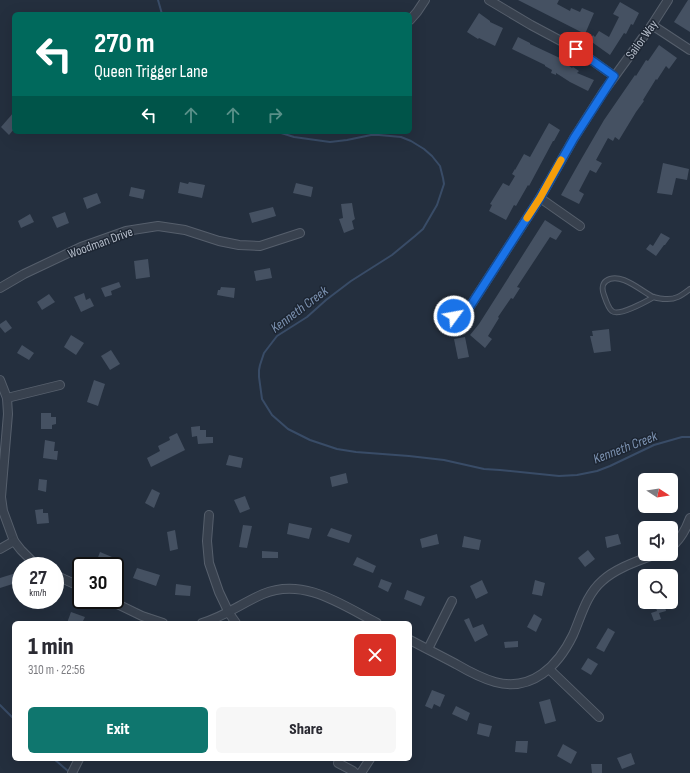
<!DOCTYPE html>
<meta charset="utf-8">
<style>
:root{--surface:#fff;--page:#f7f7f7;--text:#2b2b33;--muted:#7c7c81;--accent:#0f766e}
body{margin:0;font-family:"Sofia Sans Condensed",sans-serif;background:var(--page);color:var(--text);height:100vh;display:flex;flex-direction:column;font-size:15px;white-space:nowrap}
*{box-sizing:border-box;margin:0}
p{font-size:13px;color:var(--muted)}
.icon{flex:none;width:22px;height:22px;fill:none;stroke:currentColor;stroke-width:2;stroke-linecap:round;stroke-linejoin:round}
.map{position:relative;flex:1;overflow:hidden}
.details{position:absolute;left:12px;top:621px;width:400px;height:140px;display:flex;flex-direction:column;background:var(--surface);border-radius:6px;box-shadow:0 4px 16px #0002}
.details>*{flex:none}
.top-card{position:absolute;left:12px;top:12px;width:400px;height:122px;border-radius:6px;box-shadow:0 4px 16px #0002;background:#00695c;color:#fff;overflow:hidden}
.needle{width:26px;rotate:102deg}
.tools{position:absolute;left:638px;top:473px;display:grid;gap:8px}
.tools a{display:grid;place-items:center;width:40px;height:40px;border-radius:6px;background:var(--surface);box-shadow:0 4px 16px #0002;font-size:20px}
.speed{position:absolute;left:12px;top:557px;display:flex;gap:8px;font-size:20px;font-weight:700;text-align:center}
.speed>*{display:grid;place-content:center;width:52px;height:52px;border-radius:50%;background:var(--surface);box-shadow:0 4px 16px #0002;line-height:1}
.speed small{font-size:10px;font-weight:400}
.speed .limit{border:2px solid #111;border-radius:6px;background:#fff;color:#111}
.pin{position:absolute;display:grid;place-items:center;width:34px;height:34px;color:#fff;margin:-17px;border-radius:8px;box-shadow:0 2px 6px #0006}
.me{position:absolute;width:44px;margin:-22px;rotate:58deg;stroke-linejoin:round;filter:drop-shadow(0 0 3px #0008)}
.turn{display:flex;align-items:center;gap:14px;height:84px;padding:0 16px;font-size:18px}
.turn .icon{width:52px;height:52px;stroke-width:2.5}
.turn b{display:block;font-size:28px;line-height:34px}
.lanes{display:flex;align-items:center;height:38px;padding:0 16px;background:#0003;justify-content:center;gap:20px;direction:ltr}
.lanes .off{opacity:.35}
.round{display:grid;place-items:center;flex:none;width:42px;height:42px;border-radius:6px;background:var(--page)}
.head{display:flex;align-items:center;justify-content:space-between;height:68px;padding:0 16px}
h1{font-size:24px;font-weight:800;line-height:30px}
.primary-button{display:flex;gap:8px;margin-top:auto;padding:8px 16px}
.primary-button a{flex:1;height:46px;border-radius:6px;background:var(--accent);color:#fff;font-size:16px;font-weight:800;line-height:46px;text-align:center}
.primary-button a+a{background:var(--page);color:var(--text)}
.map>svg:first-child{display:block}
.lines{fill:none;stroke-linecap:round;stroke-linejoin:round}
.stream{stroke:#394c67;stroke-width:2}
.building{fill:#455162}
.lane-casing{stroke:#565f6c;stroke-width:6}
.street-casing{stroke:#565f6c;stroke-width:10}
.lane{stroke:#38414e;stroke-width:4}
.street{stroke:#38414e;stroke-width:8}
.route-casing{stroke:#114b97;stroke-width:10}
.route{stroke:#1a73e8;stroke-width:7}
.slow{stroke:#f59e0b;stroke-width:7}
.labels{text-anchor:middle;stroke-width:3;stroke-linejoin:round;paint-order:stroke}
.street-label{font-size:13px;fill:#b4bcc9;stroke:#1d2633}
.water-label{font-size:14px;font-style:italic;fill:#7c92b1;stroke:#1d2633}
</style>
<div class="map">
<svg width="690" height="773" viewBox="0 0 690 773">
<rect width="100%" height="100%" fill="#242f3e"/>
<g class="lines">
<g class="stream">
<path d="M158,0L162,14"/>
<path d="M278,132L294,137L330,142L347,140L371,135H379L401,137L411,141L424,149L432,156L440,166L443,178L444,184L437,205L423,229L415,236L392,255L351,281L326,300L307,317L277,336L264,353L260,365L259,370V377L262,399L272,415L288,429L310,440L337,449L356,452L409,456L444,460L484,469L500,470L559,476L577,475L597,471L610,466L654,445L682,437H690"/>
<path d="M0,705L14,719"/>
<path d="M54,759L68,771"/>
</g>
</g>
<g class="building">
<path d="M518,0H559L557,4L570,11L571,8L580,12L582,8L594,13L585,34Z"/>
<path d="M688,0H690V32L674,22Z"/>
<path d="M620,2L639,13L633,25L631,24L626,34L624,33L610,55L589,40L593,35L595,37L599,31L609,37L619,17L613,14Z"/>
<path d="M479,13L490,21V22L503,28L495,46L479,38L478,39L467,32Z"/>
<path d="M518,37L530,43V44L562,59V61L572,68L573,67L579,71L577,73L594,80L588,91L570,82L556,73V75L551,73L552,70L545,66V65L512,49Z"/>
<path d="M659,45L677,58L669,69L666,66L657,80L656,79L643,100L644,101L636,112L619,140L615,137L613,141L608,138L596,160L602,163L596,173L590,170L579,191L584,194L579,204L561,195L579,163L604,120L635,75L636,76L646,60L648,61Z"/>
<path d="M14,112V129L9,135L1,127Z"/>
<path d="M549,123L560,130L554,141H553L529,186L528,185L516,206L514,205L506,220L489,211L492,205L490,204L503,183L509,186L515,176L512,174L515,169V170L524,154L530,157Z"/>
<path d="M663,163L689,169L687,180L676,178L672,195L657,193Z"/>
<path d="M180,182L188,184L189,182L205,185L202,198L178,193Z"/>
<path d="M296,183L313,187L311,197L293,193Z"/>
<path d="M131,187L145,190L143,199L129,196Z"/>
<path d="M97,193L101,203L87,209L83,198Z"/>
<path d="M352,203L354,215L355,219L352,221L354,229L344,233L339,219L343,218L341,204Z"/>
<path d="M273,207L276,216L252,223L249,213Z"/>
<path d="M65,212L69,223L57,228L52,217Z"/>
<path d="M30,214L34,222L21,228L18,221Z"/>
<path d="M545,220L562,231L556,240L550,237L517,287L520,288L513,299L511,298L498,317L499,318L488,336L492,339L485,348L470,335L479,324Z"/>
<path d="M661,233L670,238L665,245H664L656,256L646,249L650,244L653,246Z"/>
<path d="M148,259L150,277L136,279L134,261Z"/>
<path d="M270,268L272,278L256,281L254,271Z"/>
<path d="M119,282L121,287L111,291L112,295L105,297L101,288Z"/>
<path d="M221,287L235,288L234,298L217,295L218,290H220Z"/>
<path d="M84,293L86,300L90,298L94,306L81,312L74,297Z"/>
<path d="M49,294L55,302L42,310L37,302Z"/>
<path d="M6,320L12,328L5,333L0,327V324Z"/>
<path d="M609,329L611,351L594,353L590,336H593L592,331Z"/>
<path d="M71,335L84,343L76,355L64,347Z"/>
<path d="M465,337L469,357L458,359L454,339Z"/>
<path d="M22,345L34,353L29,360L17,353Z"/>
<path d="M111,350L120,364L110,370L101,356Z"/>
<path d="M94,380L105,384L98,406L87,402Z"/>
<path d="M41,413H51V417H56V424L52,425V429H41Z"/>
<path d="M200,426V430H206V437H213V443L198,444L197,436L192,437L191,427Z"/>
<path d="M177,433L185,450L151,467L147,458L160,451L158,446L170,440L169,437Z"/>
<path d="M45,440L55,442L54,451H58L57,460L43,458Z"/>
<path d="M229,455L243,458L241,468L226,465Z"/>
<path d="M346,473L348,483L332,487L330,477Z"/>
<path d="M39,479L47,480L46,492L38,490Z"/>
<path d="M152,489L160,493L154,508L145,503Z"/>
<path d="M245,496L250,509L240,513L234,500Z"/>
<path d="M43,509V513H48L49,523L37,524L35,510Z"/>
<path d="M289,523L312,528L309,539L287,534Z"/>
<path d="M243,525L252,526L247,548L239,547Z"/>
<path d="M331,528L352,535L349,543L327,536Z"/>
<path d="M175,530L178,549L170,551L167,532Z"/>
<path d="M437,534L439,544L422,548L420,539Z"/>
<path d="M618,534L621,544L607,548L605,537Z"/>
<path d="M464,536L481,540L479,550L462,547Z"/>
<path d="M588,550L595,559L585,567L578,558Z"/>
<path d="M262,551L278,552V558H262Z"/>
<path d="M100,552L112,557L109,564L97,560Z"/>
<path d="M357,557L376,566L373,573L353,565Z"/>
<path d="M137,568L160,575L156,586L133,578Z"/>
<path d="M16,573L19,582L0,588V578Z"/>
<path d="M381,579L392,583L388,592L378,587Z"/>
<path d="M482,580L488,593L476,599L470,586Z"/>
<path d="M535,580L545,583L542,596L532,594Z"/>
<path d="M176,584L191,586L190,596L175,595Z"/>
<path d="M407,590L425,597L421,606L404,599Z"/>
<path d="M654,602H677L678,603L665,607L666,611L659,613L661,619L654,621L651,613L657,611Z"/>
<path d="M71,612L85,617L82,623H67Z"/>
<path d="M534,614L542,619L536,632L527,627Z"/>
<path d="M469,618L473,628L483,624L488,635L475,642L464,620Z"/>
<path d="M608,628L615,632L604,652L596,648Z"/>
<path d="M518,641V647L505,648L504,642Z"/>
<path d="M588,658L598,664L591,675L581,669Z"/>
<path d="M432,690L445,695L440,707L434,704L432,709L425,706Z"/>
<path d="M550,699L556,721L545,724L539,702Z"/>
<path d="M456,706L470,713L467,721L452,714Z"/>
<path d="M479,723L492,726L489,737L477,734Z"/>
<path d="M516,741H528L527,753L515,752Z"/>
<path d="M563,744L577,752L571,764L557,756Z"/>
<path d="M631,753L635,764L622,769L617,758Z"/>
<path d="M591,764H602V773H592Z"/>
</g>
<g class="lines">
<g class="lane-casing">
<path id="lane" d="M654,297C647,301 618,317 612,311C609,309 605,298 604,295C602,290 602,284 606,281C620,271 641,291 653,297C657,298 662,299 665,299C676,300 682,295 690,289"/>
</g>
<g class="street-casing">
<g id="street">
<path d="M489,0L531,25L576,49L614,76"/>
<path d="M410,20L417,12L425,0"/>
<path d="M652,25L690,50"/>
<path d="M540,198L580,226"/>
<path d="M0,288L24,274L81,247L126,231L158,226L185,230L219,241L239,245L260,246L300,233"/>
<path d="M454,316L469,308L540,198L574,138L604,91L652,25L668,0"/>
<path d="M0,380L7,398L8,414L1,497L3,511L14,541L21,550L32,561L39,566"/>
<path d="M7,398L60,385"/>
<path d="M209,515L207,541L209,563L219,592L229,613L236,623"/>
<path d="M671,547C680,540 686,529 690,518"/>
<path d="M0,549L14,541"/>
<path d="M55,575L81,587"/>
<path d="M109,600L142,616L163,623"/>
<path d="M202,623C224,617 242,603 263,594C304,577 342,605 377,623"/>
<path d="M410,640C425,648 441,656 456,664C468,671 481,678 495,682C532,692 558,666 573,635C581,617 586,595 602,581C616,568 638,561 656,554"/>
<path d="M428,649L452,601"/>
<path d="M549,669L599,717"/>
<path d="M338,763L353,771L355,773"/>
<path d="M72,773L79,759"/>
<path d="M361,773L370,759"/>
</g>
</g>
<use href="#lane" class="lane"/>
<use href="#street" class="street"/>
</g>
<g class="lines">
<g class="route-casing">
<path id="route" d="M454,316L469,308L540,198L574,138L614,76L576,49"/>
</g>
<use href="#route" class="route"/>
<path class="slow" d="M527,218L540,198L561,160"/>
</g>
<g class="labels">
<g class="street-label">
<text transform="translate(641 39) rotate(-54)" y="5">Sailor Way</text>
<text transform="translate(100 242) rotate(-20)" y="5">Woodman Drive</text>
</g>
<g class="water-label">
<text transform="translate(299 309) rotate(-37)" y="5">Kenneth Creek</text>
<text transform="translate(625 447) rotate(-21)" y="5">Kenneth Creek</text>
</g>
</g>
</svg>
<div class="tools">
<a><svg class="needle" viewBox="-14 -14 28 28"><path d="M0-13l5 13h-10z" fill="#e53935"/><path d="M0 13l5-13h-10z" fill="#7c7c81"/></svg></a>
<a><svg class="icon" aria-label="sound" viewBox="0 0 24 24"><path d="M4 9h4l5-4v14l-5-4H4zM17 9q2 3 0 6"/></svg></a>
<a><svg class="icon" aria-label="search" viewBox="0 0 24 24"><circle cx="10" cy="10" r="6"/><path d="M15 15l6 6"/></svg></a>
</div>
<div class="speed"><div>27<small>km/h</small></div><div class="limit">30</div></div>
<div class="pin" style="left:576px;top:49px;background:#d93025"><svg class="icon" aria-label="arrive" viewBox="0 0 24 24"><path d="M6 21V4h12l-3 4 3 4H6"/></svg></div>
<svg class="me" style="left:454px;top:316px" viewBox="-20 -20 40 40"><circle r="17" fill="#1a73e8" stroke="#fff" stroke-width="3"/><path d="M0-11L8 9 0 5-8 9z" fill="#fff"/></svg>
<div class="top-card">
<div class="turn"><svg class="icon" aria-label="left" viewBox="0 0 24 24"><path d="M17 20v-9H6M10 6l-5 5 5 5"/></svg><div><b>270 m</b>Queen Trigger Lane</div></div>
<div class="lanes"><svg class="icon" aria-label="left" viewBox="0 0 24 24"><path d="M17 20v-9H6M10 6l-5 5 5 5"/></svg><svg class="icon off" aria-label="ahead" viewBox="0 0 24 24"><path d="M12 20V5M6 11l6-6 6 6"/></svg><svg class="icon off" aria-label="ahead" viewBox="0 0 24 24"><path d="M12 20V5M6 11l6-6 6 6"/></svg><svg class="icon off" aria-label="right" viewBox="0 0 24 24"><path d="M7 20v-9h11M14 6l5 5-5 5"/></svg></div>
</div>
<section class="details">
<div class="head"><div><h1>1 min</h1><p>310 m · 22:56</p></div><a class="round" style="background:#d93025;color:#fff"><svg class="icon" aria-label="close" viewBox="0 0 24 24"><path d="M6 6l12 12M18 6L6 18"/></svg></a></div>
<div class="primary-button"><a>Exit</a><a>Share</a></div>
</section>
</div>
